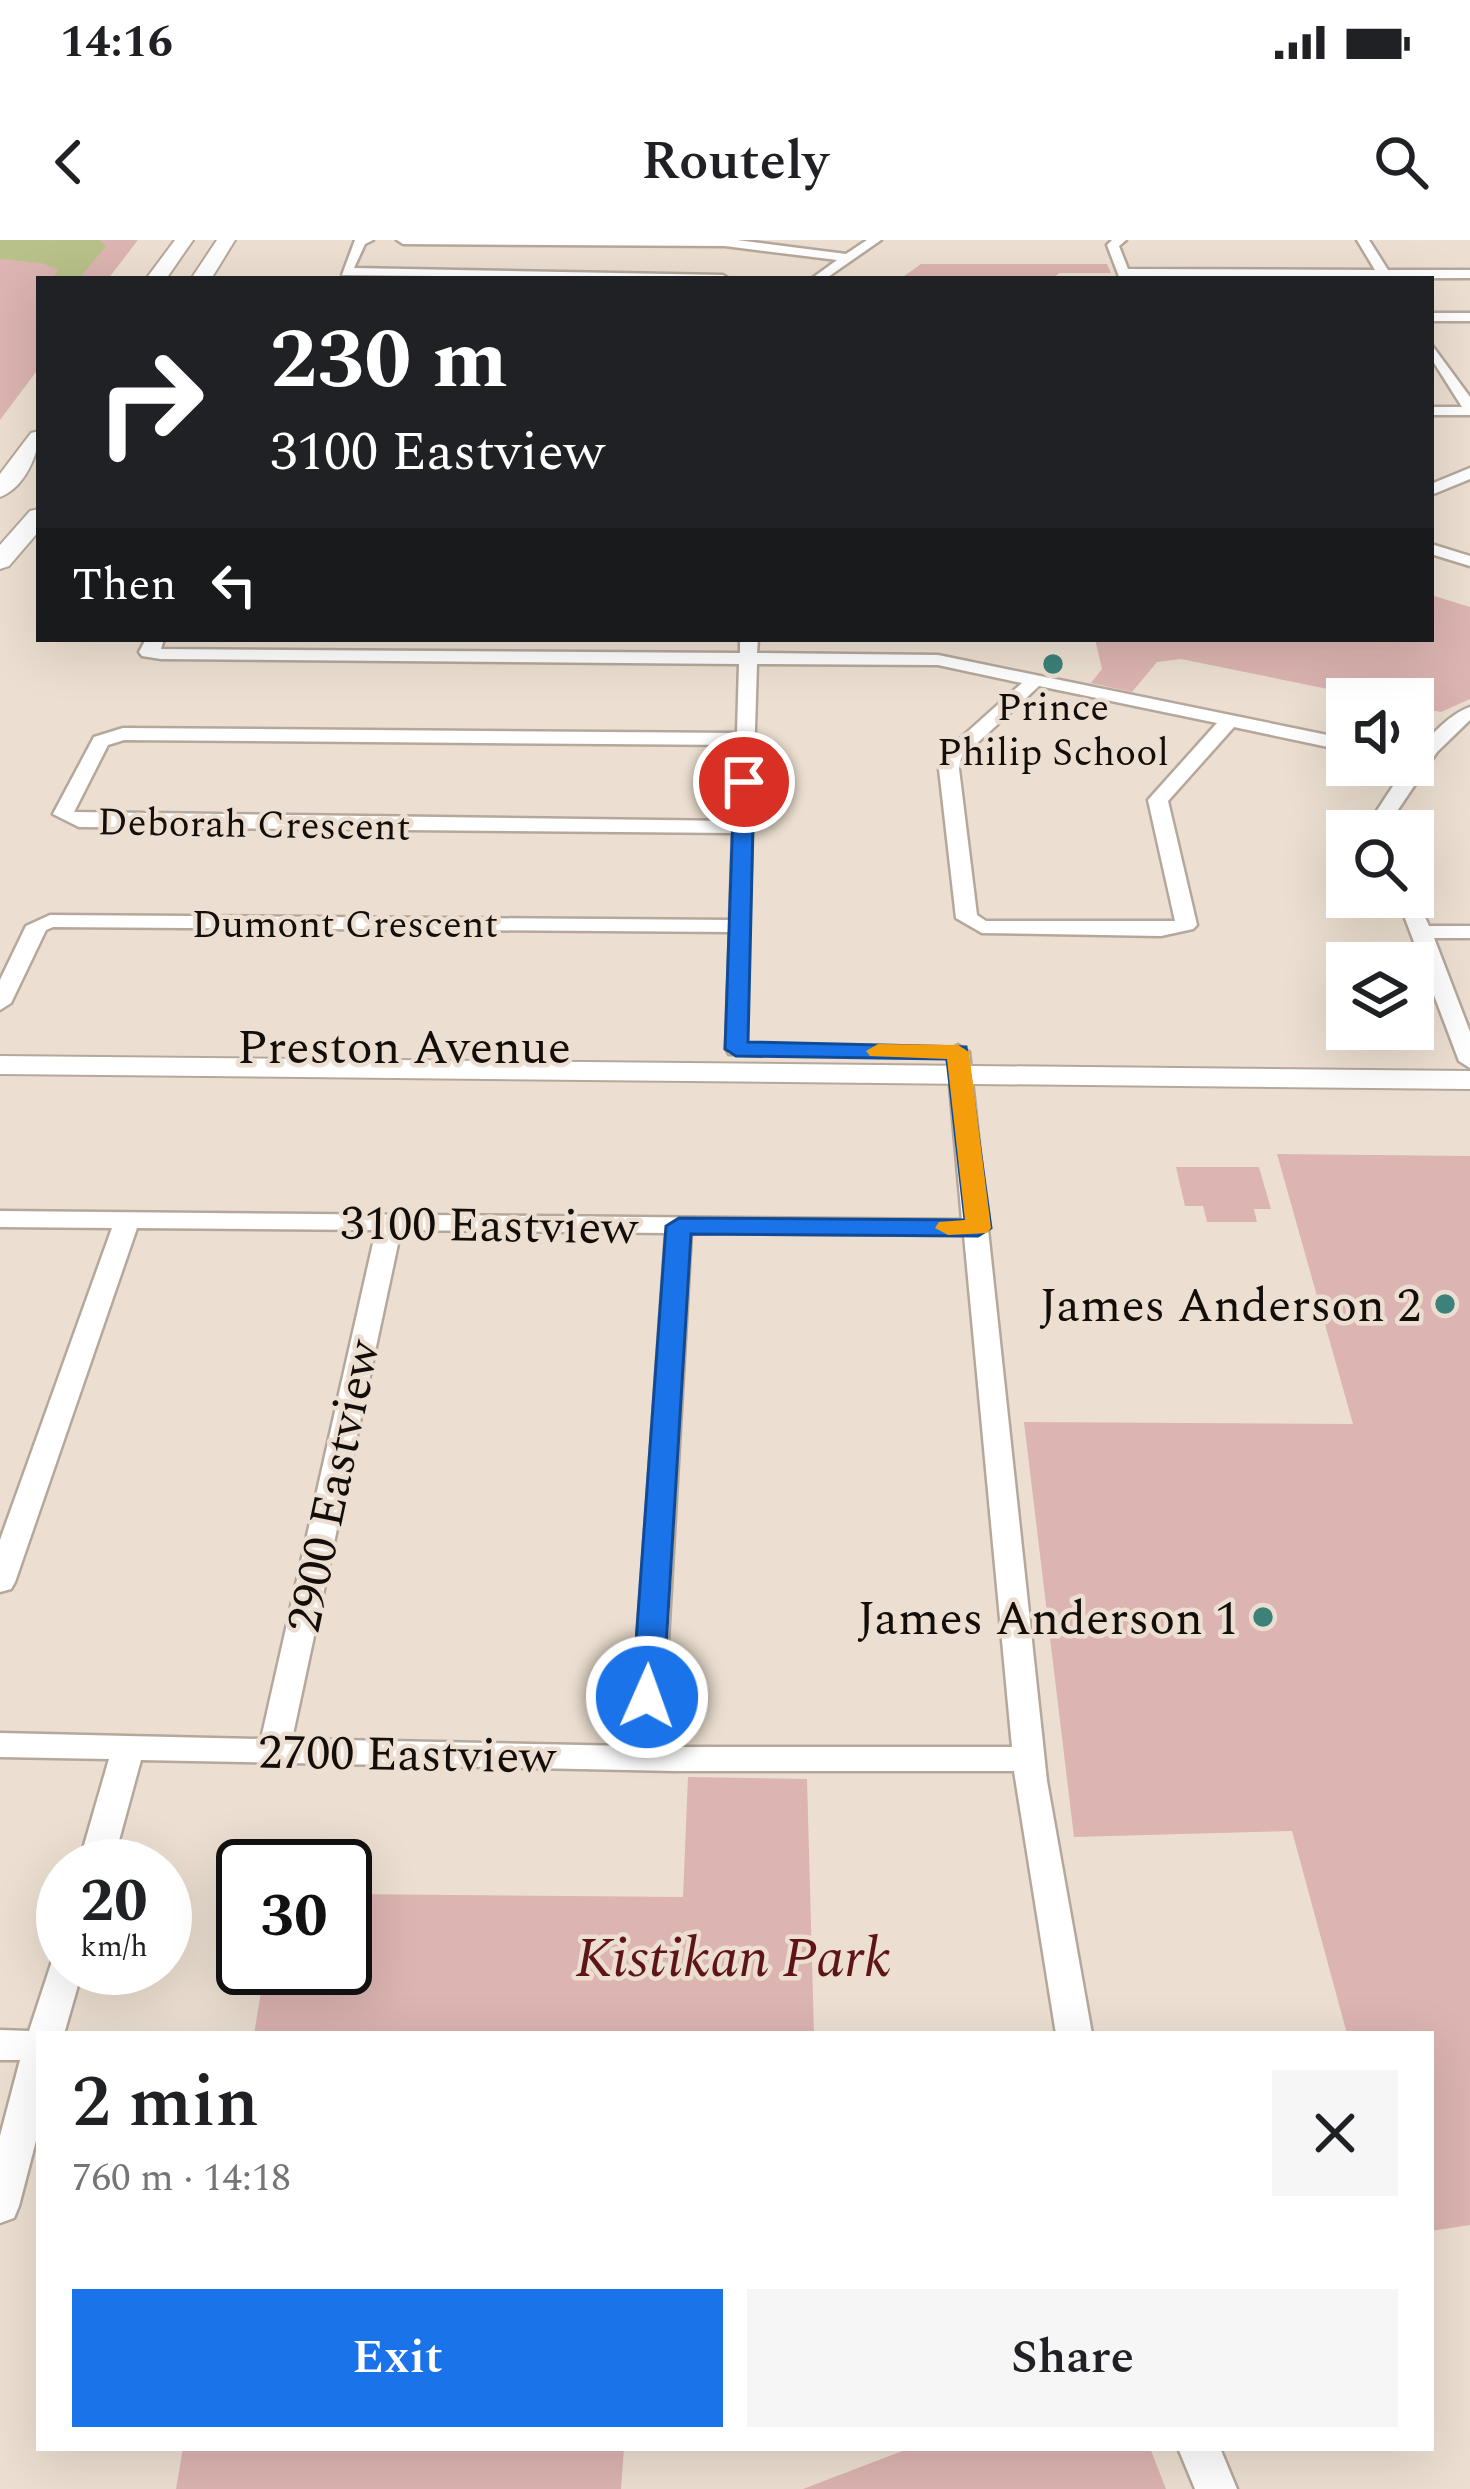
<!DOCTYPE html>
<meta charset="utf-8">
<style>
:root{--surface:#fff;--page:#f6f6f6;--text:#202124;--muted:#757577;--accent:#1a73e8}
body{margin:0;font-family:Spectral,serif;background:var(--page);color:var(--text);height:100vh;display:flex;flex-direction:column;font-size:45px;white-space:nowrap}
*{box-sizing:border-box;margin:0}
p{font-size:39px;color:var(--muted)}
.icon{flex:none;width:66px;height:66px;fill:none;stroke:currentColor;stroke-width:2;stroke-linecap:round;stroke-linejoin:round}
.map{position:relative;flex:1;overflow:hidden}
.sheet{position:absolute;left:36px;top:1791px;width:1398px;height:420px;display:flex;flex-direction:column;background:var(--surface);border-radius:0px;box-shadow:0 12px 48px #0002}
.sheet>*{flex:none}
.hud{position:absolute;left:36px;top:36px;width:1398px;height:366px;border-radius:0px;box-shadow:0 12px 48px #0002;background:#202124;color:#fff;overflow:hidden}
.buttons{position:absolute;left:1326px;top:438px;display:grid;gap:24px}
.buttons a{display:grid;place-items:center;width:108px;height:108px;border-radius:0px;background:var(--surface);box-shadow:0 12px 48px #0002;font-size:60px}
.speed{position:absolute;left:36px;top:1599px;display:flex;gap:24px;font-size:60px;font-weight:700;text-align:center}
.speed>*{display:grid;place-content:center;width:156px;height:156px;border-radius:50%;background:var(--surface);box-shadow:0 12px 48px #0002;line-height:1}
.speed small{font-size:30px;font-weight:400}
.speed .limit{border:6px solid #111;border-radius:18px;background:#fff;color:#111}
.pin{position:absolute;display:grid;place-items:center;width:102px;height:102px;color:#fff;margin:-51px;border:6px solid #fff;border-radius:50%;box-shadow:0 3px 12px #0007}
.me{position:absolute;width:132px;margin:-66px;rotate:2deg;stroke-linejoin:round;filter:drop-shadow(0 0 9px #0008)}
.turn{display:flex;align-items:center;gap:42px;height:252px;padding:0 36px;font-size:54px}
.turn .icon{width:156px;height:156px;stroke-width:2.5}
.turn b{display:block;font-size:84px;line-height:102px}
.then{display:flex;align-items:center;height:114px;padding:0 36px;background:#0003;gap:24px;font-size:45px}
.round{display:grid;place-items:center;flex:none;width:126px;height:126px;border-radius:0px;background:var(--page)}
.headline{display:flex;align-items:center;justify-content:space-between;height:204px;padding:0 36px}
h1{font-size:72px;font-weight:600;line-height:90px}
.button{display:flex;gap:24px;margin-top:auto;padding:24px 36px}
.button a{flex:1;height:138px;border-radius:0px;background:var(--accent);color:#fff;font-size:48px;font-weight:600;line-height:138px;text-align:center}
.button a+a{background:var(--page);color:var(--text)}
.status{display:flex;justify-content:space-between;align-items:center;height:84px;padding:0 60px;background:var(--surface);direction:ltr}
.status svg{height:33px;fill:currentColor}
header{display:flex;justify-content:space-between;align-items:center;height:156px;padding:0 36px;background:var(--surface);font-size:54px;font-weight:600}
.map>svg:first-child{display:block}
.green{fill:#dcb4b1}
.water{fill:#b8c189}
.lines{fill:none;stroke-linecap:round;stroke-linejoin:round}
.minor-casing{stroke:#b5a89b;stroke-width:5}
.major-casing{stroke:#b5a89b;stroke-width:4}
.highway-casing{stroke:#b5a89b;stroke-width:4}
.minor{fill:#fff;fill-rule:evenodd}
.major{fill:#fff;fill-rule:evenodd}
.highway{fill:#fff;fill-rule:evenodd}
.route{fill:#1a73e8;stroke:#114b97;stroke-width:3}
.slow{fill:#f59e0b}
.poi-dot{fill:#3c827a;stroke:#ecdfd1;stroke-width:4.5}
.labels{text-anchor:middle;stroke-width:9;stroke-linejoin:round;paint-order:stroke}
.far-poi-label{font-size:39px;fill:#130e0a;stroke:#ecdfd1}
.far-street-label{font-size:39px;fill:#130e0a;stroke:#ecdfd1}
.street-label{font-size:48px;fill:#130e0a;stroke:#ecdfd1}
.poi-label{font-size:48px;fill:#130e0a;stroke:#ecdfd1;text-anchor:end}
.near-park-label{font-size:57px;font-style:italic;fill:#5f1518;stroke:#ecdfd1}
</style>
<div class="status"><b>14:16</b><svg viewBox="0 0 49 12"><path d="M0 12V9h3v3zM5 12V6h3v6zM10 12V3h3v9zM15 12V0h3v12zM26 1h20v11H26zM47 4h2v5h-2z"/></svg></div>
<header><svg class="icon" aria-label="back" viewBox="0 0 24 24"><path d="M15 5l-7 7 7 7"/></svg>Routely<svg class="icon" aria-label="search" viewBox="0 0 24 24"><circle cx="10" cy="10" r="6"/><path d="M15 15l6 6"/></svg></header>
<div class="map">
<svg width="1470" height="2249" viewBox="0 0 1470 2249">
<rect width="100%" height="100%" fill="#ecdfd1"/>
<g class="green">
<path d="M0,0H138L108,39H39V128L0,180Z"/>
<path d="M921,24H1107L1111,33H1059L1053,39H900Z"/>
<path d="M1431,355L1470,367V459L1441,472L1413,466V459H1377L1181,419L1157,422L1132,452L1091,443L1102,429L1095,399H1431Z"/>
<path d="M1277,914L1470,916V1985L1431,1991V1794H1347L1292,1591L1074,1597L1024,1182L1353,1184Z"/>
<path d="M1176,927H1259L1271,969H1254L1257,982H1207L1203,966H1185Z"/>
<path d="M688,1537L807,1539L814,1794H254L265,1728H345V1654L683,1657Z"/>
<path d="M183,2208H624L621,2249H176Z"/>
<path d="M910,2208H1150L1166,2249H803Z"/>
</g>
<path class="water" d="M0,0H99L106,6L79,39H52L58,30L42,23L0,19Z"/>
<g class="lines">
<g class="minor-casing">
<g id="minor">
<path d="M355,0H373L365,4L354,28L723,35L729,39L342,35Z"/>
<path d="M397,0H737L846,14L867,0H881L825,39H811L837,20L725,6L403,4Z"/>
<path d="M1112,0H1126L1119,6L1128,29L1375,30L1357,0H1369L1388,30H1470V38L1120,39L1107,5Z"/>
<rect x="1431" y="73" width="39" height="8"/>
<path d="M1431,104L1470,157V175H1431V167H1462L1431,118Z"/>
<path d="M1470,228V239L1431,255V244Z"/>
<path d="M1431,304L1470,316V326L1431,314Z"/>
<path d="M146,399H164L161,409L740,413V399H758L757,413L938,415L1347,499V511L1234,487L1168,561L1197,685L1193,689L1161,696L982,693L956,678L939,529L945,512L1022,443L938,425L757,424L745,814H729L726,809L730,692L53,687L46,690L11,763L0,770V740L26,686L50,675L730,680L733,593L79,587L53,574L94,497L123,488L737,493L739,424L161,419L142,416L139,412ZM1039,446L1217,483L1148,560L1175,681H986L977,675L959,529L961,518ZM124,500L737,505L734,581L74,572L108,505Z"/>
<path d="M1470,467V480L1437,512L1387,586L1390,591H1370L1367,586C1391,550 1430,481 1470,467Z"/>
<path d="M1414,653L1429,686H1470V698H1434L1470,792V828L1459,821L1397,657H1413Z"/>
<path d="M958,805L969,812L1047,1541L1092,1794H1056L1014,1531H675L141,1520L112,1626H78L109,1519L0,1517V1493L261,1499L376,990L137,988L15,1342L11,1349L0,1352V1300L112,988L0,987V971L962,980L947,812ZM401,990L666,993L630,1506L292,1499ZM691,993L964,995L1012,1507H662Z"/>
<path d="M63,1715V1728H83L64,1794H39V1889L19,1966L14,1978L0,1983V1896L20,1820H0V1790L29,1791L53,1718Z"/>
<path d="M1178,2208H1220L1237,2249H1195Z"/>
</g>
</g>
<g class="major-casing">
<path id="major" d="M0,816L1470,831V849L0,834Z"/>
</g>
<g class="highway-casing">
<g id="highway">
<path d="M175,0H193L166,39H146Z"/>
<path d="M217,0H235L211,39H191Z"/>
<path d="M39,191C39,215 24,248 0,257V234L31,193Z"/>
<path d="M39,269V291L9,326L0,329V305L30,271Z"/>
</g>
</g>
<use href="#minor" class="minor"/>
<use href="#major" class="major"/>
<use href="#highway" class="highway"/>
</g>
<path class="route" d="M744,536L754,542L748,802L966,807L991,988L978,996L691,994L663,1457L659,1465H636L632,1457L666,986L679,978L965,980L947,819L736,816L725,809L734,542Z"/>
<path class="slow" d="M878,804L958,805L969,812L991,988L987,993L948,995L935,988L939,982L965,980L947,819L870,816L866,811Z"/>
<g class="poi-dot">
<circle cx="1053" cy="424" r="12"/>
<circle cx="1445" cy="1064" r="12"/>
<circle cx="1263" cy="1377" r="12"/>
</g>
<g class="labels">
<g class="far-poi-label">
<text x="1053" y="480">Prince<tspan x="1053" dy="45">Philip School</tspan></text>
</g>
<g class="far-street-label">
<text transform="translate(254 583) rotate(1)" y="14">Deborah Crescent</text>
<text x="345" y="697">Dumont Crescent</text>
</g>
<g class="street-label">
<text x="404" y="823">Preston Avenue</text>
<text transform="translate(489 984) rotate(1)" y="17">3100 Eastview</text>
<text transform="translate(332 1246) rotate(-78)" y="17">2900 Eastview</text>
<text transform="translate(407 1513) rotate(1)" y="17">2700 Eastview</text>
</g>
<g class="poi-label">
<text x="1421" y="1081">James Anderson 2</text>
<text x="1239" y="1394">James Anderson 1</text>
</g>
<g class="near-park-label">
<text x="733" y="1736">Kistikan Park</text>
</g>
</g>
</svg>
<div class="buttons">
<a><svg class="icon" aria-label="sound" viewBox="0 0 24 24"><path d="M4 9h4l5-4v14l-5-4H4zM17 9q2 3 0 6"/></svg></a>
<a><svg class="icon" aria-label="search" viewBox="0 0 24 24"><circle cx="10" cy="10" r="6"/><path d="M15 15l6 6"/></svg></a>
<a><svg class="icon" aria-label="layers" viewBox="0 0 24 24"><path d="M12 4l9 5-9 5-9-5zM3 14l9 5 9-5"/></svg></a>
</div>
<div class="speed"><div>20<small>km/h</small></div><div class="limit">30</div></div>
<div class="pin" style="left:744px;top:542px;background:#d93025"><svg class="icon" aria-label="arrive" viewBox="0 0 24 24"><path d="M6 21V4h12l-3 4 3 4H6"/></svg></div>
<svg class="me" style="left:647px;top:1457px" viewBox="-20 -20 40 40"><circle r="17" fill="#1a73e8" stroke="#fff" stroke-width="3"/><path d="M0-11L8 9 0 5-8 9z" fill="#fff"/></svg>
<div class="hud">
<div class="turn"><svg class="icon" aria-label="right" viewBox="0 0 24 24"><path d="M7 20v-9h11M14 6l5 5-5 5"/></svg><div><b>230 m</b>3100 Eastview</div></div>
<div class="then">Then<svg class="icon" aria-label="left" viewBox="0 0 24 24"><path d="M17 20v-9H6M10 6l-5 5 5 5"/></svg></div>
</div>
<section class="sheet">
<div class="headline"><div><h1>2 min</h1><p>760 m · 14:18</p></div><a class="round"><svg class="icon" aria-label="close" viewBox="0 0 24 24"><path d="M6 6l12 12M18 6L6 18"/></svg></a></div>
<div class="button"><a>Exit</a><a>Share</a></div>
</section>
</div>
